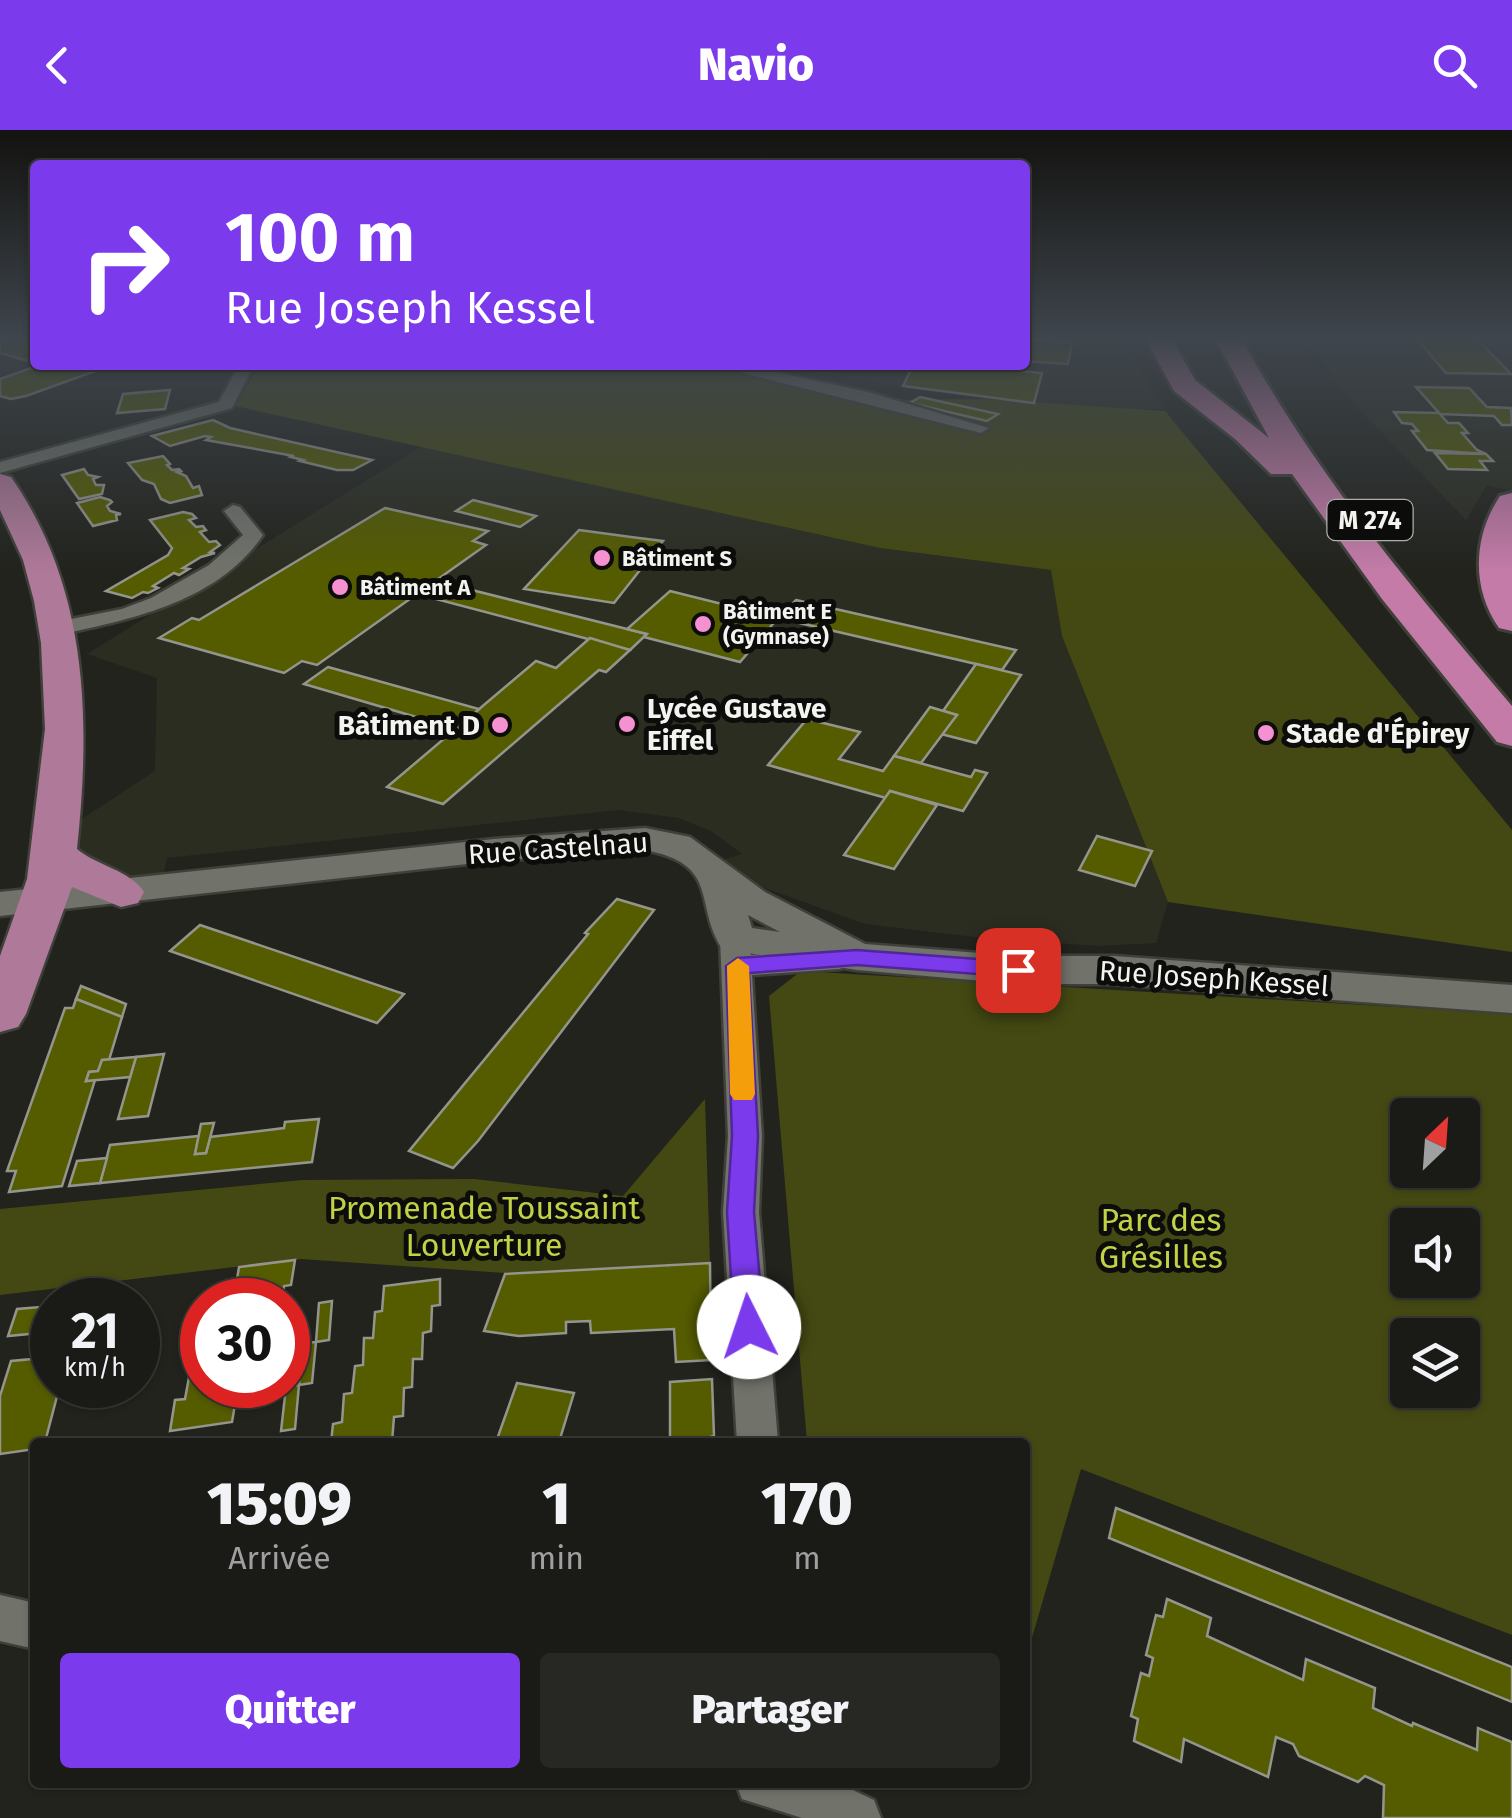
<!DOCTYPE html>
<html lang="fr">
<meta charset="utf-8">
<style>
:root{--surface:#1a1a16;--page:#272723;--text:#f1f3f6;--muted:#9fa1a1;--line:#383835;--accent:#7c3aed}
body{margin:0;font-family:"Fira Sans",sans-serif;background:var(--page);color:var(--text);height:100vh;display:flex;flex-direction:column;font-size:38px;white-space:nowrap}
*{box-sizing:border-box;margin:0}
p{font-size:32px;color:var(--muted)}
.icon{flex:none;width:55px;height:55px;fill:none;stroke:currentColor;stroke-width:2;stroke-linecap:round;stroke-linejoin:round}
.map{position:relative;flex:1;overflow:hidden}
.side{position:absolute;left:30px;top:1308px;width:1000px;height:350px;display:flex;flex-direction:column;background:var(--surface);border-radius:10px;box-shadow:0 2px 8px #0004,0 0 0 2px var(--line)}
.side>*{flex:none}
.guide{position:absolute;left:30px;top:30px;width:1000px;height:210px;border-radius:10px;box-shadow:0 2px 8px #0004,0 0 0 2px var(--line);background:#7c3aed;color:#fff;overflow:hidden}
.needle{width:65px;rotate:25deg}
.fabs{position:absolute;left:1390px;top:968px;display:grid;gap:20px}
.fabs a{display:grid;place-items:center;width:90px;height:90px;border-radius:10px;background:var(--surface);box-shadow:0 2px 8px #0004,0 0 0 2px var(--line);font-size:50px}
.speed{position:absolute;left:30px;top:1148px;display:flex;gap:20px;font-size:50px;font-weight:700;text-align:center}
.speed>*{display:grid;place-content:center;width:130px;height:130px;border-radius:50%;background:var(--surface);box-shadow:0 2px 8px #0004,0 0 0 2px var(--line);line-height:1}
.speed small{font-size:25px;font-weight:400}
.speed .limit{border:15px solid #d22;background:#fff;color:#111}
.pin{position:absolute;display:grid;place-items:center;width:85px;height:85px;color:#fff;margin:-42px;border-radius:20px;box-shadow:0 5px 15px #0006}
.me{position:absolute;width:110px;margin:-55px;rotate:356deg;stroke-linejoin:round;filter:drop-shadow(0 0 8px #0008)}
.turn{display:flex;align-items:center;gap:35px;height:210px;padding:0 30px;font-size:45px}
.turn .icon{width:130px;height:130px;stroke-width:2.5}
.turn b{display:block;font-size:70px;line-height:85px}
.eta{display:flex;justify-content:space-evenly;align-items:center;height:170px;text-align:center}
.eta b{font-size:60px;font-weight:800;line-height:70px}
.primary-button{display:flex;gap:20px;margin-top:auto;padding:20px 30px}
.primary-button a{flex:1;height:115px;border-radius:10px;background:var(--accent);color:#fff;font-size:40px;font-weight:800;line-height:115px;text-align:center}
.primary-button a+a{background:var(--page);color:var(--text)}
header{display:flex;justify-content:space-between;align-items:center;height:130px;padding:0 30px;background:var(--accent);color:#fff;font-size:45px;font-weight:800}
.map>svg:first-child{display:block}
.built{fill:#2b2d21}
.green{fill:#444913;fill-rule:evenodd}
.building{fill:#555c00;stroke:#94958d;stroke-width:2.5}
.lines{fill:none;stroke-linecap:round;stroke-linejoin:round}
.minor-casing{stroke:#3f403a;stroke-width:5}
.tertiary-casing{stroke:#3f403a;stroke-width:5}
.primary-casing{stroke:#3f403a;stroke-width:5}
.trunk-casing{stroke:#3f403a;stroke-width:6}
.minor{fill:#71736b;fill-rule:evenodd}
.tertiary{fill:#71736b;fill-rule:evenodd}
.primary{fill:#af7999;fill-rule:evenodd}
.trunk{fill:#c47ba8;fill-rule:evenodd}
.route{fill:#7c3aed;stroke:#51269a;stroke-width:2.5}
.slow{fill:#f59e0b}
.poi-dot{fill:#f590d1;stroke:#0c0c0a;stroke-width:4}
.labels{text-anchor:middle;stroke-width:10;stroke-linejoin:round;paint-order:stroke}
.far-poi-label{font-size:22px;font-weight:bold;fill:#f3f4f0;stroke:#0c0c0a;text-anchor:start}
.shield{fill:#0c0c0a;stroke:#aeaeab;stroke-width:2.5}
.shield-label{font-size:25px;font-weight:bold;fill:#f3f4f0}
.poi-label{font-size:28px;font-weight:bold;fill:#f3f4f0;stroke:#0c0c0a;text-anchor:start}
.street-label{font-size:28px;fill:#f3f4f0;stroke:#0c0c0a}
.near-park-label{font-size:32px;fill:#c3d146;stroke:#0c0c0a}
</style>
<header><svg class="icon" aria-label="back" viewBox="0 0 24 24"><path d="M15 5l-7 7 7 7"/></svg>Navio<svg class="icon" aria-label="search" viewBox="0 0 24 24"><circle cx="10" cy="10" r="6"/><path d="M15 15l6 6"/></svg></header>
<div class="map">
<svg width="1512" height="1688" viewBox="0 0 1512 1688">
<rect width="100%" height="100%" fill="#22231d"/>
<g class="built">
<path d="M1025,206H1119L1164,279L1123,280L979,269L769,235H1025Z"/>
<path d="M1302,206H1512V361L1487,355L1466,390L1357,277Z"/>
<path d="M422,316L880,418L1052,440L1062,506L1168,772L1156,813L1100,816L991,809L865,794L703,736L742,724L711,701L679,688L618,680L167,728L161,757L45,770L77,692L155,641L157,548L87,524Z"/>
</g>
<g class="green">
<path d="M273,235H732L874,270L986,269L1165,281L1512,700V822L1168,772L1062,506L1051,440L880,418L235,276L254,243Z"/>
<path d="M801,841L1512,884V1505L1081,1339L1025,1532V1312H807L769,866ZM1408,985H1462V1040H1408ZM1408,1095H1462V1150H1408ZM1408,1205H1462V1260H1408Z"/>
<path d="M705,969L710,1134L505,1143L301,1129L0,1165V1079L302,1050L474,1049L623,1066Z"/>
</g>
<g class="building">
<path d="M11,206H35V233L0,223V210Z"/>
<path d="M1414,206H1474L1511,244L1446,243Z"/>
<path d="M1025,209L1072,213L1068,234L1025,231Z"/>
<path d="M40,235H112L26,266L11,269L0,266V249Z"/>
<path d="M913,235H953L1042,243L1034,273L903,256Z"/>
<path d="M1416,257L1469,258L1487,277L1511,278L1512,295H1502L1494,286L1440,284L1448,293H1459L1468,303H1462L1477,320L1486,324L1427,320L1412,301H1418L1412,294L1402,293L1394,282L1439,283Z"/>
<path d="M170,260L165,279L117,283L123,264Z"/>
<path d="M920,267L998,284L987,291L910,273Z"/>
<path d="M213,290L230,298L372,330L353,340H337L300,331L303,330L291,327L294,326L206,310L211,307L205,306L170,316L152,306Z"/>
<path d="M1435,323L1486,324L1493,331H1480L1487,340L1448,339Z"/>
<path d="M163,326L170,334L167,335L172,340L179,339L181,341L177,342L186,346L193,358L199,356L202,365L170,373L161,369L154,354L142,350L128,333Z"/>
<path d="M84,339L88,345L98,347L93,349L96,355H104L102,364L79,369L62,345Z"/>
<path d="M100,367L110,370L112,372L107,376L110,381L121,384L116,385L117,390L93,396L77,373Z"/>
<path d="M473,370L536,386L520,397L456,381Z"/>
<path d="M385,378L488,401L473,411L486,415L317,535L302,531L284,543L159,508L192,488L199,490Z"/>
<path d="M183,382L192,384L196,388L189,390L196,397L203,396L206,400L200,402L209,412L216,411L220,415L210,422L215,423L201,427L183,438L189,439L179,445L174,443L153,456L158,458L148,463L143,462L132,468L106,461L168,425L172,418L150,390Z"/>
<path d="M579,400L631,407L663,411L614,473L524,459Z"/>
<path d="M436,451L627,499L647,504L630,520L417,464Z"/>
<path d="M670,461L778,488L740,532L644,507L647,504L627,499Z"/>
<path d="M796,470L1016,520L1002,540L778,488Z"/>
<path d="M590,508L630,520L606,542L599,540L443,674L387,657L536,531L556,538Z"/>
<path d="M976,534L1021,545L976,613L941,604L957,585L943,581Z"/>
<path d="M328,537L479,579L457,599L304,554Z"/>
<path d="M930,577L957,585L921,633L894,626Z"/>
<path d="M807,589L860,602L839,629L883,641L894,626L971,647L975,640L987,643L963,681L890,661L886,668L768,635Z"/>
<path d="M890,661L937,675L894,739L844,725Z"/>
<path d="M1097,706L1152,721L1135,756L1079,740Z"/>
<path d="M617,769L654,780L478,1011L453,1038L409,1021L588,804L585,803Z"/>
<path d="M200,795L404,864L377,893L170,821Z"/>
<path d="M81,856L126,874L122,887L76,869Z"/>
<path d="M76,869L122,887L109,930H102L98,941L89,942L86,951L95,950L62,1056L9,1062L16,1041H7L65,878H73Z"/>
<path d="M164,924L148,986L118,989L136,927Z"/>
<path d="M136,927L130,947L86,951L89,942L98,941L102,930Z"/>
<path d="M319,989L312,1032L100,1053L110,1015L199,1006L195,1024L206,1023L210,1007L284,998L285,992Z"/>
<path d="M214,993L206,1023L195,1024L201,994Z"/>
<path d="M107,1028L100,1053L69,1056L77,1031Z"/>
<path d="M295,1130L291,1155L284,1156L282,1170H226L227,1162L235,1161L239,1137Z"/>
<path d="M710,1133L711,1230L676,1232L674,1199L591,1203L590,1191L566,1192V1203L519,1206L484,1201L505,1144Z"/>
<path d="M440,1149V1175L432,1176L431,1201L423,1203L422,1229H413L412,1257L404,1258L403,1286L394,1287L392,1312H331L333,1294L342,1292L344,1264L352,1263L355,1236L363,1235L364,1208H373L375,1182L382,1181L384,1156Z"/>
<path d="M332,1171L329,1210L316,1212L319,1173Z"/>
<path d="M52,1176V1255H60L45,1312H35V1319L0,1324V1266L11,1231L32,1229L40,1203L8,1206L17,1179Z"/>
<path d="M316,1212L312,1253L299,1255L303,1213Z"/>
<path d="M202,1214V1255H246L245,1263H237L232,1292L170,1301L175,1270L185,1269L190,1242L198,1241Z"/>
<path d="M712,1249L714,1306L710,1307V1312H670V1252Z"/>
<path d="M517,1253L574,1263L559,1312H496Z"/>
<path d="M299,1255L295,1299L281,1301L286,1257Z"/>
<path d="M1116,1378L1512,1537V1572L1109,1408Z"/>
<path d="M1167,1469L1211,1488L1207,1506L1303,1550L1306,1529L1375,1558L1373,1578L1412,1596L1413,1593L1477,1620L1478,1598L1512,1612V1688H1383L1384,1655L1365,1646L1358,1652L1299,1626L1293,1614L1276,1607L1268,1647L1184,1609L1181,1632L1134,1611L1138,1589L1131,1586L1141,1543L1149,1546L1153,1528L1146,1525L1156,1485L1163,1487Z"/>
</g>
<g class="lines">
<g class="minor-casing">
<g id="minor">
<path d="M239,235H260L251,240L232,278L0,343V332L219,272Z"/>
<path d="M712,235H742L868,262L989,298L981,303Z"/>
<path d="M233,375L240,377L263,405C218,472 132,489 59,505L48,498L51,493L122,479L151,468L209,435L243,405L224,381Z"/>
<path d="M735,798L745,801L751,825L839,819L849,822L854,829L849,836L839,839L752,845L762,1006L759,1082L778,1312H737L723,1082L728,1006L720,808L725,801Z"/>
<path d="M0,1465L35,1473V1519L0,1511Z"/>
<path d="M735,1652H836L874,1670L881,1688H802L742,1669Z"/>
</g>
</g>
<g class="tertiary-casing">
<path id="tertiary" d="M645,698L690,707L765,762L865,814L1018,826H1114L1512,855V883L1114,854H1018L857,840L735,821L721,817C694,773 720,734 645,720L494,731L0,786V762L494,709ZM748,785L780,802L752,798Z"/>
</g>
<g class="primary-casing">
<path id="primary" d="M0,344L11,347C88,458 91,588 77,719C97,736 130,740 144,762L138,773L121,777L72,757L26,884L18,897L0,902V826L27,749L45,599L41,513L34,471L23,430L0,380Z"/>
</g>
<g class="trunk-casing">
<g id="trunk">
<path d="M1144,206H1170L1195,250L1269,308L1214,206H1240C1314,343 1412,458 1512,576V616L1497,612L1382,469L1292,344H1271L1235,309L1174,261Z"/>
<path d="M1512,363V501L1499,498C1471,458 1473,406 1500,366Z"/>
</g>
</g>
<use href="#minor" class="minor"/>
<use href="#tertiary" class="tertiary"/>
<use href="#primary" class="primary"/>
<use href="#trunk" class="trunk"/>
</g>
<linearGradient id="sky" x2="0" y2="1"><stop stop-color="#131310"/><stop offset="0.47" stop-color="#3e454c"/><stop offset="1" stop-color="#3e454c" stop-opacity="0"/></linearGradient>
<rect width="1512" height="442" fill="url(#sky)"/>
<path class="route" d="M857,820L1018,832L1030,840L1018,847L857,835L749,843L758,1006L754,1082L764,1197L759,1206L749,1210L739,1206L734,1197L727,1082L732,1006L726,836L737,828Z"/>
<path class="slow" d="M738,828L749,836L755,964L752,970H734L730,964L727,836Z"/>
<g class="poi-dot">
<circle cx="602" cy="428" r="10"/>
<circle cx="340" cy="457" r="10"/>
<circle cx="703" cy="494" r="10"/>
<circle cx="627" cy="594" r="10"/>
<circle cx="500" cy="595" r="10"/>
<circle cx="1266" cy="603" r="10"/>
</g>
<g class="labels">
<g class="far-poi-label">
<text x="622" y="436">Bâtiment S</text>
<text x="360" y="465">Bâtiment A</text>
<text x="723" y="489">Bâtiment E<tspan x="723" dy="25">(Gymnase)</tspan></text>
</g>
<rect class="shield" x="1327.5" y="370" width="85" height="40" rx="8"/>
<g class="shield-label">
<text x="1370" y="399">M 274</text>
</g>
<g class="poi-label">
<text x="647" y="588">Lycée Gustave<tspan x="647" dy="32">Eiffel</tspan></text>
<text x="480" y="605" text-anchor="end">Bâtiment D</text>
<text x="1286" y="613">Stade d'Épirey</text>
</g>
<g class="street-label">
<text transform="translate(558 718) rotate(-4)" y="10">Rue Castelnau</text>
<text transform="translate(1214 848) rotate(4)" y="10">Rue Joseph Kessel</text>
</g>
<g class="near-park-label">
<text x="484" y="1089">Promenade Toussaint<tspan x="484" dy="37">Louverture</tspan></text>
<text x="1161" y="1101">Parc des<tspan x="1161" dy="37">Grésilles</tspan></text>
</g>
</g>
</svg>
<div class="fabs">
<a><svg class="needle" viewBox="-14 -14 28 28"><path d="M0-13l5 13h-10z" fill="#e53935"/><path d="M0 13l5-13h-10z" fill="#9fa1a1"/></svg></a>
<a><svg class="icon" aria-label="sound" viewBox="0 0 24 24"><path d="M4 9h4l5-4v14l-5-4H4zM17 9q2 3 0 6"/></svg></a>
<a><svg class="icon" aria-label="layers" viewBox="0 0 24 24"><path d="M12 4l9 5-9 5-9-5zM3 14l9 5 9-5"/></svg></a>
</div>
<div class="speed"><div>21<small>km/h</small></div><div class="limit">30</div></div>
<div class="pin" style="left:1018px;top:840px;background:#d93025"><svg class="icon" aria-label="arrive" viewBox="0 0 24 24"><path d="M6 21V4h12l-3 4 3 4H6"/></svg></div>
<svg class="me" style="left:749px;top:1197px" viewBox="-20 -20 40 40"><circle r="19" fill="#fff"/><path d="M0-13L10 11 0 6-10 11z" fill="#7c3aed"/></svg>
<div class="guide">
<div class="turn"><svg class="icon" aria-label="right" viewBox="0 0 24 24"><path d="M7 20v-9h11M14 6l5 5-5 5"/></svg><div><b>100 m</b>Rue Joseph Kessel</div></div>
</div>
<section class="side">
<div class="eta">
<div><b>15:09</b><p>Arrivée</p></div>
<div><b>1</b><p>min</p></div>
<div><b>170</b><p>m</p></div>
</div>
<div class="primary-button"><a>Quitter</a><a>Partager</a></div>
</section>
</div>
